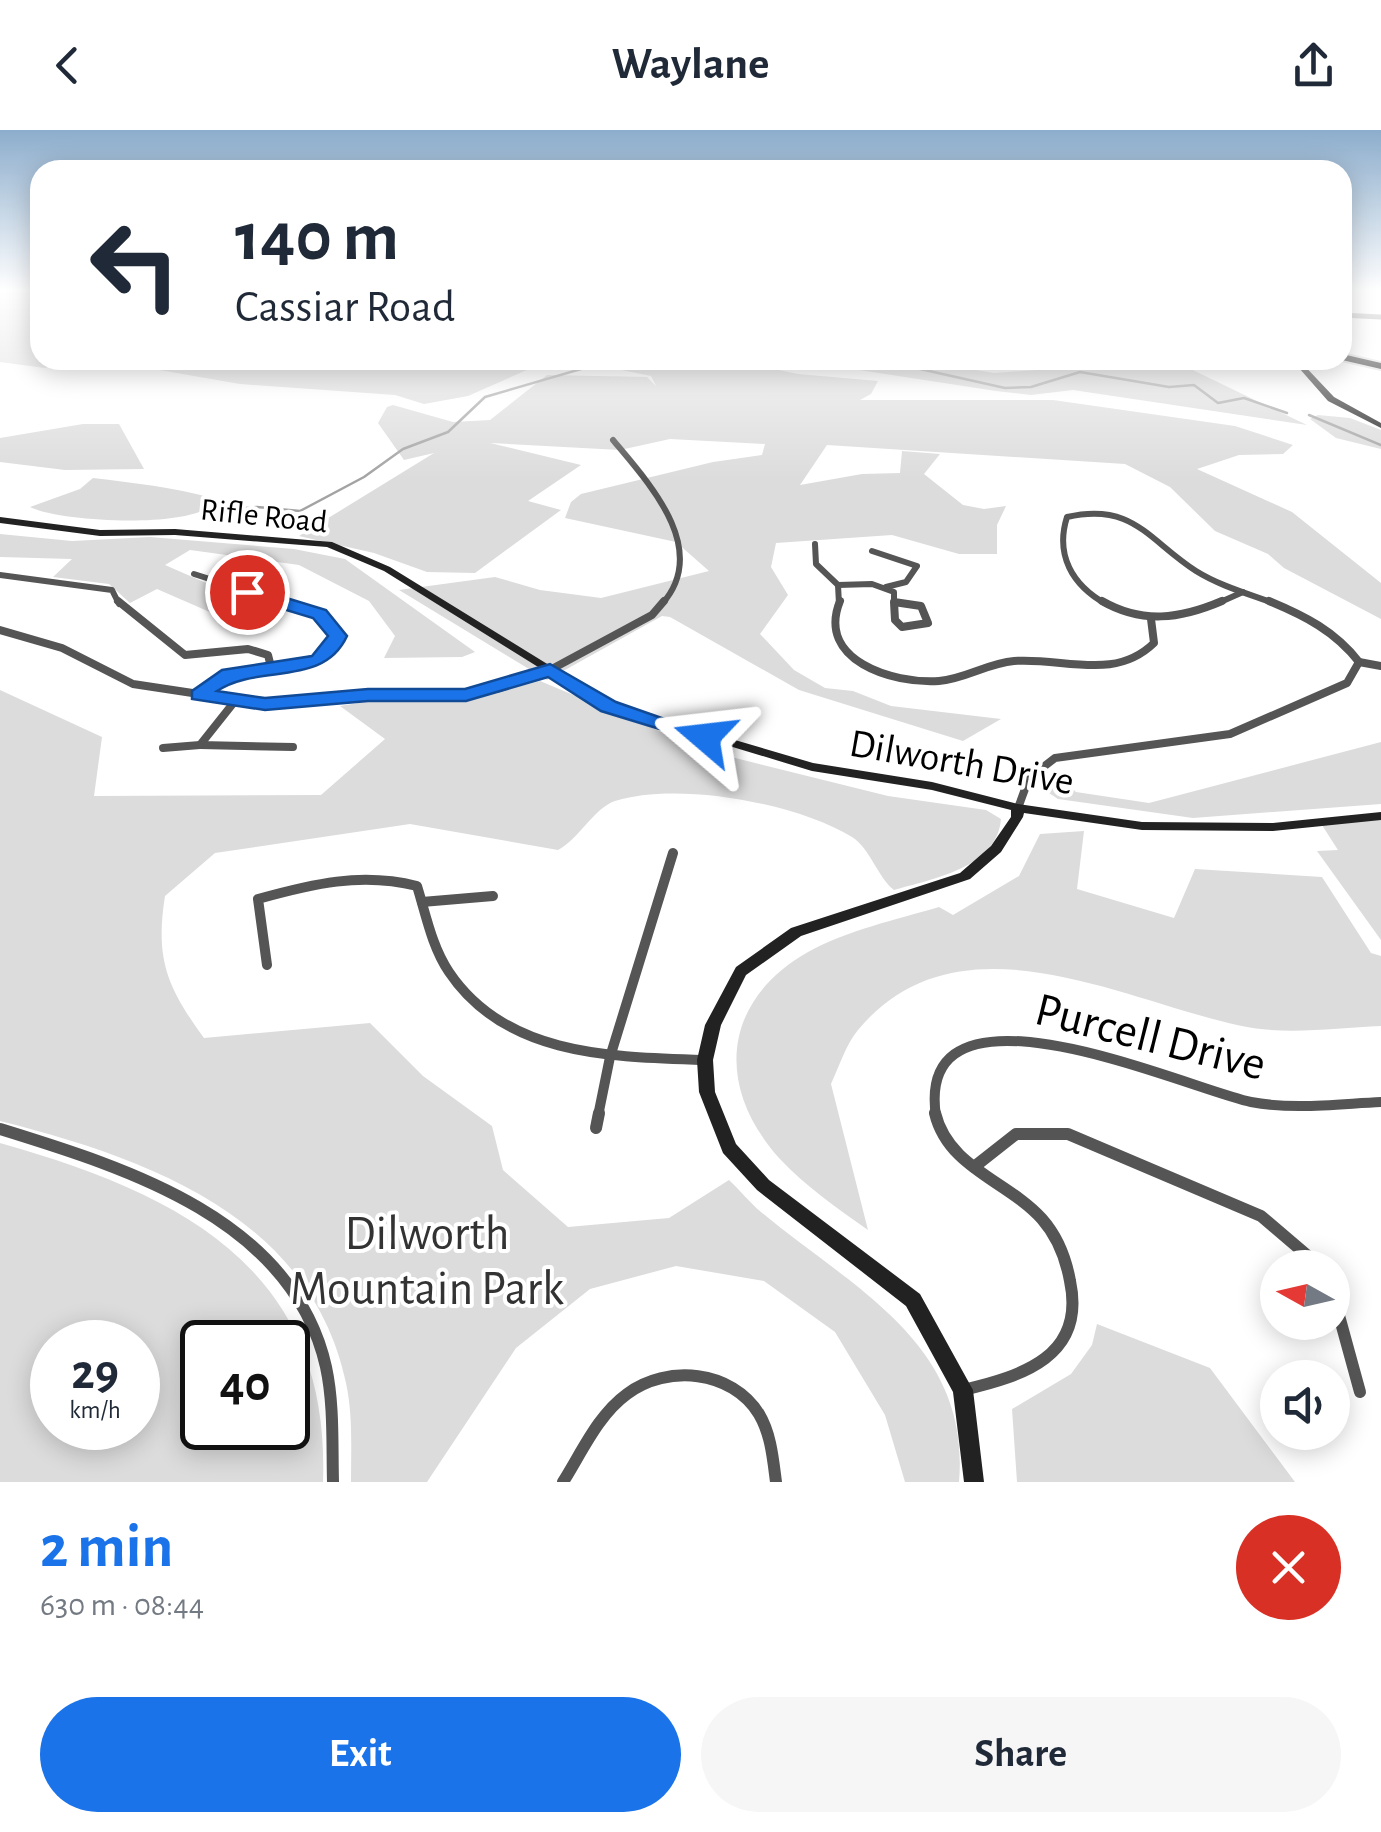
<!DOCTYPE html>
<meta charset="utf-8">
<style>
:root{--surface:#fff;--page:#f6f6f7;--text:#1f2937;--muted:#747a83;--accent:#1a73e8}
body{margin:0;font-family:"Alegreya Sans",sans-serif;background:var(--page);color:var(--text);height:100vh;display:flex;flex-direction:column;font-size:38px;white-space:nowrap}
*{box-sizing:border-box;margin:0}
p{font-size:32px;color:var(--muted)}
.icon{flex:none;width:55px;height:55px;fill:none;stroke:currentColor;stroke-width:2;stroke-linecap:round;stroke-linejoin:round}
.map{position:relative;height:1352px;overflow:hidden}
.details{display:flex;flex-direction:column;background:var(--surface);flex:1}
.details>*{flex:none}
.guide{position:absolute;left:30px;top:30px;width:1322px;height:210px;border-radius:30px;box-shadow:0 5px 25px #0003;background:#fff;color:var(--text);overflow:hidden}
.needle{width:65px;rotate:278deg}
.fabs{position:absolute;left:1260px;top:1120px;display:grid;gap:20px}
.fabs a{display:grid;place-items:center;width:90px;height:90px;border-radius:50%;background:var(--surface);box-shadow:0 5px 25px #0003;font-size:50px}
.speed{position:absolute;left:30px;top:1190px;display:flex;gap:20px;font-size:50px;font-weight:700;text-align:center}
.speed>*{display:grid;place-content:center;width:130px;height:130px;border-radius:50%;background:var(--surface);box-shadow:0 5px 25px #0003;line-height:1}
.speed small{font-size:25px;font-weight:400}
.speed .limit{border:5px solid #111;border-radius:15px;background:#fff;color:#111}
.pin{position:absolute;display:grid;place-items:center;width:85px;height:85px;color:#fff;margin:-42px;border:5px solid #fff;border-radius:50%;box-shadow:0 2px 10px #0007}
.me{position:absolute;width:110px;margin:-55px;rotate:287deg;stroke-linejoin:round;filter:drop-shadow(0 0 8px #0008)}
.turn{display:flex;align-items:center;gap:35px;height:210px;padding:0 40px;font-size:45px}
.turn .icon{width:130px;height:130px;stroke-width:2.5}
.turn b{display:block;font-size:70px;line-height:85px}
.round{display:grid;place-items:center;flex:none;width:105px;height:105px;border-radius:52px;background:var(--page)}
.summary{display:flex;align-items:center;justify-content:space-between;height:170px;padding:0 40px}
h1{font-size:60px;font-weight:700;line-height:75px;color:var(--accent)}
.action{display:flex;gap:20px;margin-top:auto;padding:20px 40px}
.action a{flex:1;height:115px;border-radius:60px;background:var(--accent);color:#fff;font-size:40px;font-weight:700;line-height:115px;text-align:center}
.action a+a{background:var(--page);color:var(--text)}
header{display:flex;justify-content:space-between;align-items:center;height:130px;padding:0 40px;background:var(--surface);font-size:45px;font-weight:700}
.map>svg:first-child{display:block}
.green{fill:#dcdcdc;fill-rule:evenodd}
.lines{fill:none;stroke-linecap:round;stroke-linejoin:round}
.stream{stroke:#a3a3a3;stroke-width:2.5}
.highway-casing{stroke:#dbdbdb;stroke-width:4}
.street-far4{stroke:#555;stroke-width:5}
.street-far3{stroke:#555;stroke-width:6}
.street-far2{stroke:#555;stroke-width:8}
.street-far1{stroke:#555;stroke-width:10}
.street{stroke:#555;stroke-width:12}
.secondary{fill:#222;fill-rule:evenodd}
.highway{fill:#000;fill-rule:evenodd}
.route{fill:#1a73e8;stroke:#114b97;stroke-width:2.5}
.labels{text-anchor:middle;stroke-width:8;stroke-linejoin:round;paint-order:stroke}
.far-street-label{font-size:32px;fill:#000;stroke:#fff}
.street-label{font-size:40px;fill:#000;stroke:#fff}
.near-street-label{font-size:48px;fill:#000;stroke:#fff}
.near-park-label{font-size:48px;fill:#333;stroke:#fff}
</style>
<header><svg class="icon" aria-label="back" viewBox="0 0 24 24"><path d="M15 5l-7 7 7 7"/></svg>Waylane<svg class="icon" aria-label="share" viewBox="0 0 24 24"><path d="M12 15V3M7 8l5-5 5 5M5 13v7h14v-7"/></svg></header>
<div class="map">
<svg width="1381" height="1352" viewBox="0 0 1381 1352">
<rect width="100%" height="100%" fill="#fff"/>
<g class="green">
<path d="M0,160H40V230H67L45,238L0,232Z"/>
<path d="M102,230H731L798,244L878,251L871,264L860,270H1053L1235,296L1293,315L1283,324L1239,325L1197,339L1292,382L1381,453V489L1284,438L1268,424L1215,401L1170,357L1125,334L827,315L800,355L862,344L900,343L902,321L940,324L924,344L963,375L984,379L1006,376L997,395V424H959L892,405L776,413L771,437L788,465L760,504L794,540L825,558L853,561L891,576L1001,589L963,611L799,560L670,487L662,486L547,550L399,460L495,447L540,460L601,468L709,441L676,412L565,388L571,372L581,364L713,332L762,325L765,314L670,309L620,320L490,313L581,335L528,371L561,380L475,443L427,442L374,423L299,406L434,323L404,330L378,293L387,277L393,275L453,292L490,290L547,245L647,247L656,256L651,246L612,238L529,239L468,266L424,274L395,265L240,254Z"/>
<path d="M794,230H914L994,243L1172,230L1307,295L1073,260L1031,265L996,261Z"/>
<path d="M1318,285L1350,288L1381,300V319L1336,308L1310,289Z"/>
<path d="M83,294H119L144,339L65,340L0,332V308Z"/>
<path d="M93,348C134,353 173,357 212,368L213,374C189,399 60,392 30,377L80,359Z"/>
<path d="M0,404L72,411L150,407L294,419L345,429L475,522L462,527L384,528L395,506L369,471L299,435L190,420L165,435L236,466L212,483L157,459L130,473L109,454L53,447L72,429L0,427Z"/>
<path d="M540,551L707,621L888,666L986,680L1001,689C997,738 932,749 894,760C878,748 870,718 852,707C797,673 677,651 615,671C594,678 579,709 558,720L410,694L215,723L165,766C155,829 167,857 204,908L370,893L423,946L492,996L503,1040L568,1097L669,1088L729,1050C740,1060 750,1073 761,1082C852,1158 971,1213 959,1352H905L885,1285L835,1202L764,1151L676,1136L590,1159L516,1218L427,1352H351C351,1319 353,1285 346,1253C311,1087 147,1028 0,991V560L102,607L94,666L321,665L385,609L340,576L377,570L474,568Z"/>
<path d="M1381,612V674L1193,688L1058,669L1043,659L1056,643L1076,662L1149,673Z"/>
<path d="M1381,687V810L1317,721L1338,720L1320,692Z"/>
<path d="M1084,701L1077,759L1174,788L1195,739L1322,747L1371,823L1381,826V896C1334,898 1283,906 1237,895C1117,868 957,781 858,900C846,914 839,937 831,954L868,1100C837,1078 805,1056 779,1028C715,956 722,871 808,822C848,800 895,790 939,777L953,785L1019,746L1040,704Z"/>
<path d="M0,1013C181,1064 331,1139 323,1352H0ZM52,1212H138V1298H52ZM202,1212H288V1298H202Z"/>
<path d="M1097,1194L1210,1238L1295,1352H1017L1012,1279L1071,1244L1092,1215Z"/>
</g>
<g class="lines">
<g class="stream">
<path d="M880,230L1005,258L1031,257L1080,242L1169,257L1194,255L1218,273L1244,268L1287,283"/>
<path d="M1309,285L1381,315"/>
<path d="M206,382L257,377L300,381L364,347L403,319L448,302L485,267L612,230"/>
</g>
<g class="highway-casing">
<g id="highway">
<path d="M1342,224L1381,233V239L1342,230Z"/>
<path d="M1312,230L1306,234L1301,231L1302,230Z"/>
</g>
</g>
<path class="street-far4" d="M1342,185L1381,187"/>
<g class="street-far3">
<path d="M613,310C648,352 711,419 662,474"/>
<path d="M815,414L816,434L838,455L839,474"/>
<path d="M872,421L917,436L906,452L886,457"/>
<path d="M194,444L288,474"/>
<path d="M0,445L112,460L119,474"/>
<path d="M838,455L872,454L894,462V472"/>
<path d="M894,472L907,474"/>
<path d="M1106,474C1072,455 1055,425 1067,387C1133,372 1148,410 1196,441C1220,456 1249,464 1276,474"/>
<path d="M1216,474L1243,462"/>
</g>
<g class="street-far2">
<path d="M118,471L185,525L248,519L268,525L271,537L229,544L199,565"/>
<path d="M840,471C816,530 892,554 939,551C965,549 988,533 1014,531C1063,527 1114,552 1154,513L1151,489"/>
<path d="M1102,471C1142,494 1180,489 1222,471"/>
<path d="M894,472L921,476L928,493L902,497L895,490Z"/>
<path d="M0,500L62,518L133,554L265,574L368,565H466L500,558L550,540L652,485L664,471"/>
<path d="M1359,532L1381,536"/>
<path d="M271,537L319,528L338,506L319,484L280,471"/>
<path d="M235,571L200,615L293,617"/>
<path d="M163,618L200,615"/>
<path d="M1018,678L1029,648L1055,628L1230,604L1347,553L1359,532C1335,501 1305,486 1269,471"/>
</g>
<g class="street-far1">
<path d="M422,772L493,766"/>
<path d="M267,835L258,769C312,754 361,742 417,756C426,785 432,817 449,842C506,927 613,927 705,930"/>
<path d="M598,986L610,927L673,723"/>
<path d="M936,986C913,833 1188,959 1251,972C1293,980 1338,974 1381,972"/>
</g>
<g class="street">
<path d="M935,983C948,1038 1008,1051 1042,1089C1057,1106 1066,1129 1070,1151C1086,1226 1023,1246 963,1260"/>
<path d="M596,998L599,983"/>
<path d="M0,999C126,1038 293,1089 326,1237C334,1274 332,1314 333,1352"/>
<path d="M974,1037L1016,1004H1068L1261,1086L1322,1138"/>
<path d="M1332,1160L1360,1262"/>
<path d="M563,1352C582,1322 598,1285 627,1264C667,1234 732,1240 759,1284C771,1304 773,1329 776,1352"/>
</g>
<g class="secondary">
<path d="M1292,230H1299L1334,267L1381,293V298L1328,271Z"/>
<path d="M0,387L100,400L175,399L332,412L390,437L612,574L813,633L932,652L1018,674L1142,692L1273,693L1381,682V690L1273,701L1142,700L1024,683L1023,687L1001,722L970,749L801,806L746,845L721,895L713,930L715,962L736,1014L769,1050L920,1164L973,1260L984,1352H964L953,1262L906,1176L757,1060L723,1023L699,962L697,930L705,895L736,837L791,798L960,743L991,716L1011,687V680L932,660L812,641L604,578L384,441L327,417L175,405L100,406L0,393Z"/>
</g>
<use href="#highway" class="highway"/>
</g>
<linearGradient id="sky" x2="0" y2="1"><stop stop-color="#8cadcc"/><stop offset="0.46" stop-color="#fff"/><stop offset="1" stop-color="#fff" stop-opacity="0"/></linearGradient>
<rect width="1381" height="349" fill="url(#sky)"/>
<path class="route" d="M247,456L326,480L347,506C323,558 259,533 217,561L265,568L368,559H465L550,534L616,572L716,607L705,613L601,581L548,547L466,571H368L265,580L192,569V561L222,540L312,526L328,506L313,488L240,466V458Z"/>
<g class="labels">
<g class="far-street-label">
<text transform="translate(264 385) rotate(6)" y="11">Rifle Road</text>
</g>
<g class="street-label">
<text transform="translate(962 631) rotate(10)" y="14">Dilworth Drive</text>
</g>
<g class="near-street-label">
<text transform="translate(1151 905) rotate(14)" y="17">Purcell Drive</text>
</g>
<g class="near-park-label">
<text x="427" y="1119">Dilworth<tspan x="427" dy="55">Mountain Park</tspan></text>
</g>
</g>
</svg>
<div class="fabs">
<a><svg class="needle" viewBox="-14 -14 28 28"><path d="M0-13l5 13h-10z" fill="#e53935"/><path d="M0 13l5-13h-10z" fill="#747a83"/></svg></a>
<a><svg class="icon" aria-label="sound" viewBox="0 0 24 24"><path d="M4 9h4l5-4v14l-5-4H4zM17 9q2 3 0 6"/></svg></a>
</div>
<div class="speed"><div>29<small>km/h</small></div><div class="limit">40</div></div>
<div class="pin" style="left:247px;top:462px;background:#d93025"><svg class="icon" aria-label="arrive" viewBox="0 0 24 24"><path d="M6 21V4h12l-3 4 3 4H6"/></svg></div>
<svg class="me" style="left:705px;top:607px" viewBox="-20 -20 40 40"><path d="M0-17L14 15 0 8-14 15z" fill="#1a73e8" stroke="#fff" stroke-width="4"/></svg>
<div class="guide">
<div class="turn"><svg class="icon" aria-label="left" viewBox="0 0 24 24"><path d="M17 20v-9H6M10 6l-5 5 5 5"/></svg><div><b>140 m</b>Cassiar Road</div></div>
</div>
</div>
<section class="details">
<div class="summary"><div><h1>2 min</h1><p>630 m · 08:44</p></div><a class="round" style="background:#d93025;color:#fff"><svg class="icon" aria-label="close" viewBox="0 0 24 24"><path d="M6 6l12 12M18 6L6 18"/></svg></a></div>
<div class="action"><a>Exit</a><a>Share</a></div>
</section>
